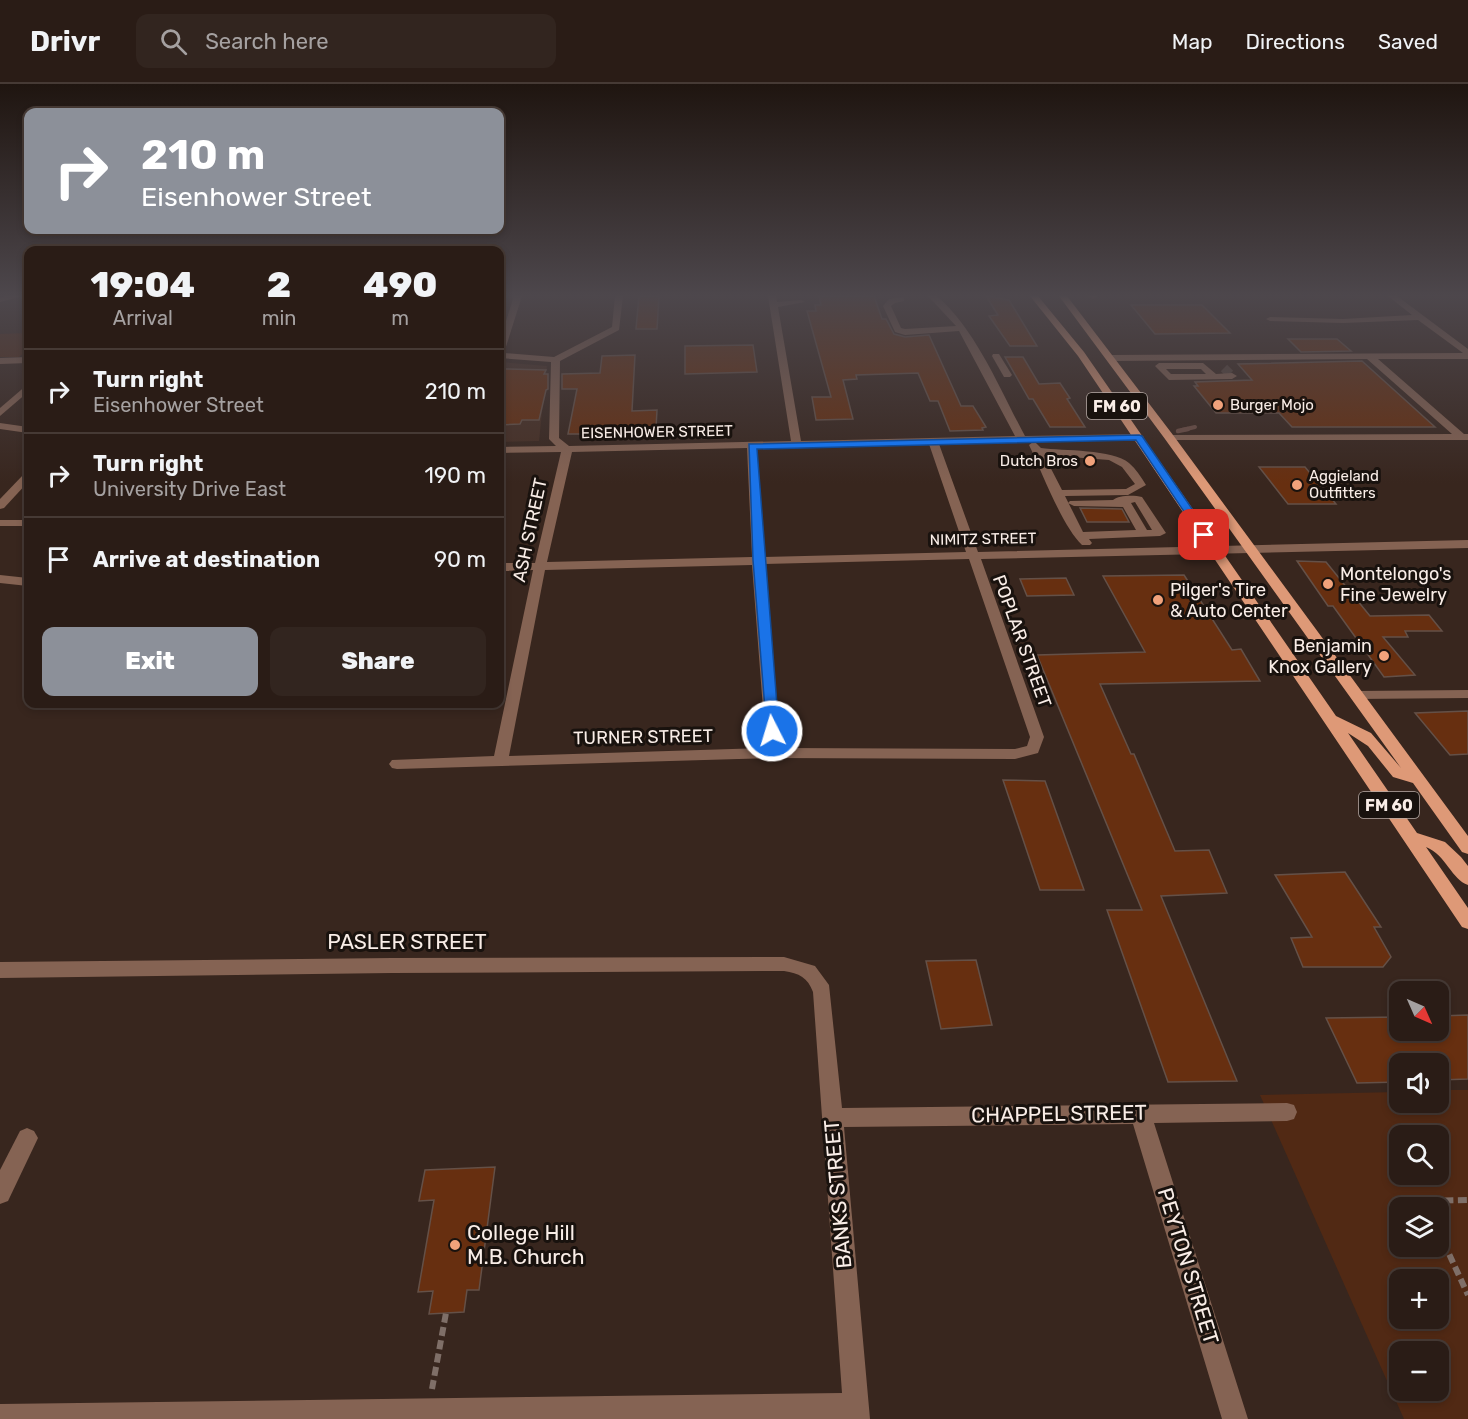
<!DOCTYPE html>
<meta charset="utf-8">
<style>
:root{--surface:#2a1c16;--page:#32251f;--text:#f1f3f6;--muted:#a5a1a1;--line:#463a35;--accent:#8c9099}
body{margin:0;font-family:Rubik,sans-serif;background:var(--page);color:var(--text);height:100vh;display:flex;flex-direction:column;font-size:22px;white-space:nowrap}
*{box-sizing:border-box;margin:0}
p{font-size:20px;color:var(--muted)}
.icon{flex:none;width:33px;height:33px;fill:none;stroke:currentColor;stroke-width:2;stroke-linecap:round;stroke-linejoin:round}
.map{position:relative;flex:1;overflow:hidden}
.side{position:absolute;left:24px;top:162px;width:480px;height:462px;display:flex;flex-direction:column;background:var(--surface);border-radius:12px;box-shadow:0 3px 9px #0003,0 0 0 2px var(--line)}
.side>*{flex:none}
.guide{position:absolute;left:24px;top:24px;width:480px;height:126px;border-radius:12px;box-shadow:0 3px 9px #0003,0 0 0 2px var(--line);background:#8c9099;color:#fff;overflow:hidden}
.needle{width:39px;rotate:135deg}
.controls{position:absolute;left:1389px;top:897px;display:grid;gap:12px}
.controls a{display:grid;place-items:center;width:60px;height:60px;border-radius:12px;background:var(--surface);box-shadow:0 3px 9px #0003,0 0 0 2px var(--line);font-size:30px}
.pin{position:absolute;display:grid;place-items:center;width:51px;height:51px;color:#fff;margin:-26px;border-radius:12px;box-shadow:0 3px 9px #0006}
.me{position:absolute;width:66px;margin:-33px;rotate:355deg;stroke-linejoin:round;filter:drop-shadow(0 0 4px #0008)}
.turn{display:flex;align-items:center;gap:21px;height:126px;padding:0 18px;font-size:27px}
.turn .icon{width:78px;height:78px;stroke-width:2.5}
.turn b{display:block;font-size:42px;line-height:51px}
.eta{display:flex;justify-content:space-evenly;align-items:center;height:102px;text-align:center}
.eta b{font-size:36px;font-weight:800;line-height:42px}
.cta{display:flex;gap:12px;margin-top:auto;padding:12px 18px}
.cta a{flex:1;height:69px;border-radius:12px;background:var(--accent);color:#fff;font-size:24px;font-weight:800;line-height:69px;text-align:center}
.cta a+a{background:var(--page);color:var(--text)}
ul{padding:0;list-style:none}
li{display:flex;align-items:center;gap:18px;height:84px;padding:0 18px;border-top:2px solid var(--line)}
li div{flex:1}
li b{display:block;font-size:22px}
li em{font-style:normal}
header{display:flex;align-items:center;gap:36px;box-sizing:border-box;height:84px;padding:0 30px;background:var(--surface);border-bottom:2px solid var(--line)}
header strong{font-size:28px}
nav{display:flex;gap:33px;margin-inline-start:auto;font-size:21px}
.search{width:420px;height:54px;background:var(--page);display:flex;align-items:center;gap:15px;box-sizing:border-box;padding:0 21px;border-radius:12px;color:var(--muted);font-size:22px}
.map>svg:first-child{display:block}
.built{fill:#462e23}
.green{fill:#512914;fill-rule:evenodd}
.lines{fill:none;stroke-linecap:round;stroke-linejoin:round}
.stream-far1{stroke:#6c4e45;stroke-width:4}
.stream{stroke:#6c4e45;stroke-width:4.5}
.building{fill:#672f10;stroke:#645047;stroke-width:1.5}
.minor-tunnel{stroke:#55443c;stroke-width:9;stroke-dasharray:9 4.5;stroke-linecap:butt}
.path{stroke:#7f6f68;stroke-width:6;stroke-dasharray:9 4.5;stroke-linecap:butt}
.minor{fill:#856353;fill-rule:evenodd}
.major{fill:#de9977;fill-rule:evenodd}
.route{fill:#1a73e8;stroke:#114b97;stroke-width:1.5}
.poi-dot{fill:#f1a27b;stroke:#19120e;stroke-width:2}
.labels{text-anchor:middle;stroke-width:6;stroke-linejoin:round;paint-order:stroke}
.far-poi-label{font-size:15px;fill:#f9ede7;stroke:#19120e;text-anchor:start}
.far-street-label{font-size:15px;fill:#f9ede7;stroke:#19120e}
.shield{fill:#19120e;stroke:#b6aba6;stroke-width:1.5}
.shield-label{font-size:16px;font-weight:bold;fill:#f9ede7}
.street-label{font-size:18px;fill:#f9ede7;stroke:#19120e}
.poi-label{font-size:18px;fill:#f9ede7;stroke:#19120e;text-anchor:start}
.near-street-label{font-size:21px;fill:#f9ede7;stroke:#19120e}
.near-poi-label{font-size:21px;fill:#f9ede7;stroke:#19120e;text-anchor:start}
</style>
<header>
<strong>Drivr</strong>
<div class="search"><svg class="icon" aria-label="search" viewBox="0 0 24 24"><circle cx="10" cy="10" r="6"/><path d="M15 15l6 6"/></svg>Search here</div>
<nav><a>Map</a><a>Directions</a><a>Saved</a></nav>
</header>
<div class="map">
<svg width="1468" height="1335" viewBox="0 0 1468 1335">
<rect width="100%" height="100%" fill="#38261e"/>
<g class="built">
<path d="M500,212H523L500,266Z"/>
<path d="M500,278L547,282L539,357L500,358Z"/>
</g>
<g class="green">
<path d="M28,249V265L19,273H0V250Z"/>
<path d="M1439,1006H1468V1335H1404L1260,1011L1399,1008L1400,1018H1438ZM1400,1052H1438V1090H1400ZM1400,1124H1438V1162H1400ZM1400,1196H1438V1234H1400ZM1400,1268H1438V1306H1400Z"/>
</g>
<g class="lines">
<path class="stream-far1" d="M1182,346L1195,343"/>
<path class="stream" d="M1178,347L1188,345"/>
</g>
<g class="building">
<path d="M639,212H659L657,245H636Z"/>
<path d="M819,212H874L882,235H886L894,250L905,253L929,251L961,322H973L986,343L982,344L983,346L950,347L938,317H930L918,289L856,291L857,295L843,296L853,335L816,336L812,313H831L807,227H816L815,221H821Z"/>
<path d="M986,212L1009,216L1037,262H1010L989,232L998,231Z"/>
<path d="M1131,221H1202L1230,249L1155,250Z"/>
<path d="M1288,255H1337L1351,267L1301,268Z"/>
<path d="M753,261L757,288L685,290V262Z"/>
<path d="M635,271L632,327L657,326L656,344L593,345L592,350H568L577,305H562V290L600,289L602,272Z"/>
<path d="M1005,273H1023L1039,300L1060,299L1070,314L1067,315L1085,343H1050L1033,315H1029Z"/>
<path d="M1362,277L1435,343H1292L1279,329H1216L1194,302H1198L1195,298L1252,296L1238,280Z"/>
<path d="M505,285L546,286L544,290H548V305L546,306L539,336H522L520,340L500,341V299Z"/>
<path d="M1259,383H1305L1336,420H1288Z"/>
<path d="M1080,424L1122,425L1129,438H1087Z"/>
<path d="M1297,477L1326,478L1370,532L1429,531L1442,547H1405L1408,553H1383L1415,591L1384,593L1333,522H1328Z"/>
<path d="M1184,491L1232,566L1241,565L1260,597L1100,600L1131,670H1134L1175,767L1209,766L1227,809L1161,812L1237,997L1168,998L1107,826H1142L1037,571L1145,568L1103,492Z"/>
<path d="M1066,494L1074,511L1027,512L1020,495Z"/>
<path d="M1468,627V670L1450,671L1415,629Z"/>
<path d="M1003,696L1045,697L1084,806H1040Z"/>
<path d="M1345,788L1381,843H1374L1391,873L1383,883H1303L1291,854L1312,853L1275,791Z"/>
<path d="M976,876L992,941L941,945L926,877Z"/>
<path d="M1468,931V995L1438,996V980H1400V998L1357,999L1326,934L1400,933V946H1438V932Z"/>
<path d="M495,1083L479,1206H467L464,1228L429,1230L433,1207L418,1208L434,1116L419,1117L425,1086Z"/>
</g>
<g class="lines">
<path class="minor-tunnel" d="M1224,284L1230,290"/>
<g class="path">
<path d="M1428,1124L1425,1117L1468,1116"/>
<path d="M1438,1146L1468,1211"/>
<path d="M432,1305L446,1229"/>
</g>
<g class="minor">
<path d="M6,212H23L0,218V214Z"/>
<path d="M514,212H522L504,269L554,273L612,243L615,212H623L619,246L560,277L559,354L569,362L791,357L768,212H776L777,218L801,216L805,218L778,223L801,357L1015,352L959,247L905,251L895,248L883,222L889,215L904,213V217L895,219L891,222L901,244L905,245L956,242L928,212H937C977,247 1000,306 1025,352L1139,350L1144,353L1139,356L1035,358L1041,364C1063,367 1113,365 1129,379C1136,385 1141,393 1146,401L1128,411L1065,412L1083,448L1136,446L1123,423L1074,422L1068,419L1070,417L1113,416C1119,411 1134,411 1142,413L1166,449L1160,452L1089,455L1092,459L1090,461H1082C1062,442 1042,388 1029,361L1033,358L939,360L978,468L1468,456V464L981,475L1044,653L1038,669L1015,675L774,674L397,685L392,684L389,680L392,676L494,672L533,486L500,487V479H535L561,368L500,369V363L556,362L549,355L551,278L500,274V256ZM929,360L966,468L764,473L757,364ZM747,364L752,473L547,478L572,368ZM1044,371L1109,376L1122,383L1135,400L1126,405L1062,406ZM1135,418L1152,446H1147L1131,419ZM969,475L1030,653L1027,662L1015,665L781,664L764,480ZM752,481L766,664L509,672L545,486Z"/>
<path d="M1088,212H1096L1097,213L1093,215Z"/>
<path d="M1388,212H1397L1468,265V275H1378L1464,350H1468V356H1169L1165,355V351L1452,350L1367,275L1110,277L1106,274L1110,271L1463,269L1418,236L1343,239L1270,237L1266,235L1270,233L1343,235L1412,231Z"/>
<path d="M993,270H999L1012,291L1010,293H1004L992,272Z"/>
<path d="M28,273V279L0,280V274Z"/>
<path d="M1159,279H1203L1216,290L1232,289L1237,292L1232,295L1169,296L1155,282ZM1166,285H1201L1206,290H1171Z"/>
<path d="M28,300V308L0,332V324Z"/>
<path d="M0,339L28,343V349L0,345Z"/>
<path d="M28,389V398L4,424L0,425V415L24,390Z"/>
<rect x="0" y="436" width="28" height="6"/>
<path d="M0,491L28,494V502L0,499Z"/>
<path d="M1468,606V614L1356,615L1349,611L1356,607Z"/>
<path d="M784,873L815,882L829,901L842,1024L1287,1019L1294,1021L1297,1028L1294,1035L1287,1037L1154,1039L1248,1335H1222L1133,1040L844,1043L870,1335H0V1320L842,1309L813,908C808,894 799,889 784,887L392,889L0,894V878L392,874Z"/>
<path d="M27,1044L34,1047L38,1054L8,1117L0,1120V1086L20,1047Z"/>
</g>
<path class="major" d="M1030,212H1038L1084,268L1336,632L1371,649L1401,684L1165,355L1059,212H1067L1173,351L1468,752V770L1462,768L1413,699L1393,693L1368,662L1348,649L1417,749L1445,758L1461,773L1468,782V801C1452,796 1446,771 1426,763L1468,824V845L1462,843L1078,272Z"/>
</g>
<linearGradient id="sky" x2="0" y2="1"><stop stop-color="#1f1510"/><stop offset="0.53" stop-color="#4d474c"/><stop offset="1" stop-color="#4d474c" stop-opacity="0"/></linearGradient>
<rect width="1468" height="399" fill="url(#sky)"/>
<path class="route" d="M1139,351L1142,352L1210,451L1208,453H1201L1136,356L757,365L779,647L772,652L767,650L753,476L749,360Z"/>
<g class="poi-dot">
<circle cx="1218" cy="321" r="6"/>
<circle cx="1090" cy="377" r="6"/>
<circle cx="1297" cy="401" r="6"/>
<circle cx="1328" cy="500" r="6"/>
<circle cx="1158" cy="516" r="6"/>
<circle cx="1384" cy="572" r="6"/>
<circle cx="455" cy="1161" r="6"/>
</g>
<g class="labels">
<g class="far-poi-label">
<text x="1230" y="326">Burger Mojo</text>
<text x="1078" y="382" text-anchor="end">Dutch Bros</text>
<text x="1309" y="397">Aggieland<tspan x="1309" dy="17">Outfitters</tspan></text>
</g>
<g class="far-street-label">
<text transform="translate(657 348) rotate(-1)" y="5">EISENHOWER STREET</text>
<text transform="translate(983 455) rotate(-1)" y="5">NIMITZ STREET</text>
</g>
<g class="shield">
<rect x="1087" y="309" width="60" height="26" rx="4.5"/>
<rect x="1359" y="708" width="60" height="26" rx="4.5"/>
</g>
<g class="shield-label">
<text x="1117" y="328">FM 60</text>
<text x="1389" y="727">FM 60</text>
</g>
<g class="street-label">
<text transform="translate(530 446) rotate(-78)" y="6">ASH STREET</text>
<text transform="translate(1022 557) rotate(70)" y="6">POPLAR STREET</text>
<text transform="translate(643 653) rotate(-1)" y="6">TURNER STREET</text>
</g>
<g class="poi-label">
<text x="1340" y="496">Montelongo's<tspan x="1340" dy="21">Fine Jewelry</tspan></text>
<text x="1170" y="512">Pilger's Tire<tspan x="1170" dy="21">&amp; Auto Center</tspan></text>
<text x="1372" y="568" text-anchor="end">Benjamin<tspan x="1372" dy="21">Knox Gallery</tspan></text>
</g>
<g class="near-street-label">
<text x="407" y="865">PASLER STREET</text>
<text transform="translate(1059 1030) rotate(-1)" y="7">CHAPPEL STREET</text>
<text transform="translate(838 1110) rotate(-95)" y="7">BANKS STREET</text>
<text transform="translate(1188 1182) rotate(73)" y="7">PEYTON STREET</text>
</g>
<g class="near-poi-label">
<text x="467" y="1156">College Hill<tspan x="467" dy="24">M.B. Church</tspan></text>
</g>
</g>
</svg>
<div class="controls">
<a><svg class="needle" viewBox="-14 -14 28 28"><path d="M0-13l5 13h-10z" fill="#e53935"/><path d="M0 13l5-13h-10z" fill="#a5a1a1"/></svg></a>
<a><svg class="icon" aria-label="sound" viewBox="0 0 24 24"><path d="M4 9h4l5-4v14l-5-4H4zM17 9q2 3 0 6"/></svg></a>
<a><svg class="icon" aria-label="search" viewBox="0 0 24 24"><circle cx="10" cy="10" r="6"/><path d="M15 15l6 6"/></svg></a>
<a><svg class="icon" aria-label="layers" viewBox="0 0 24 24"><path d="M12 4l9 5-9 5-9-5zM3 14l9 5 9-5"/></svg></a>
<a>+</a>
<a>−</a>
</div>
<div class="pin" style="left:1204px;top:451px;background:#d93025"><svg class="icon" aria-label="arrive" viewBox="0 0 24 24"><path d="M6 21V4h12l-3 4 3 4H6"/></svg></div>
<svg class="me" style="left:772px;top:647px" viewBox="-20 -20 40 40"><circle r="17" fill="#1a73e8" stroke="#fff" stroke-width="3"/><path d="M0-11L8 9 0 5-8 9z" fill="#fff"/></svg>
<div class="guide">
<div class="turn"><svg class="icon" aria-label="right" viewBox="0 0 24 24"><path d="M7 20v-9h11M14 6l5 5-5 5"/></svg><div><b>210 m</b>Eisenhower Street</div></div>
</div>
<section class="side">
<div class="eta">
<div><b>19:04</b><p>Arrival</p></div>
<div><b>2</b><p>min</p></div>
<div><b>490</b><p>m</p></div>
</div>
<ul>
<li><svg class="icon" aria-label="right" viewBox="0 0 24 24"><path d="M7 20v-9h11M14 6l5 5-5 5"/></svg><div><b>Turn right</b><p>Eisenhower Street</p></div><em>210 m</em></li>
<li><svg class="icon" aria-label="right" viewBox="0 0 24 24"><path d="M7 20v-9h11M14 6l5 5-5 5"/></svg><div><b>Turn right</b><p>University Drive East</p></div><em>190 m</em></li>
<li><svg class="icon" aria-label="arrive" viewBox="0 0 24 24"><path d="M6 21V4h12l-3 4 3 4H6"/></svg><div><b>Arrive at destination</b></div><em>90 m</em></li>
</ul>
<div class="cta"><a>Exit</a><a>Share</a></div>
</section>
</div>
